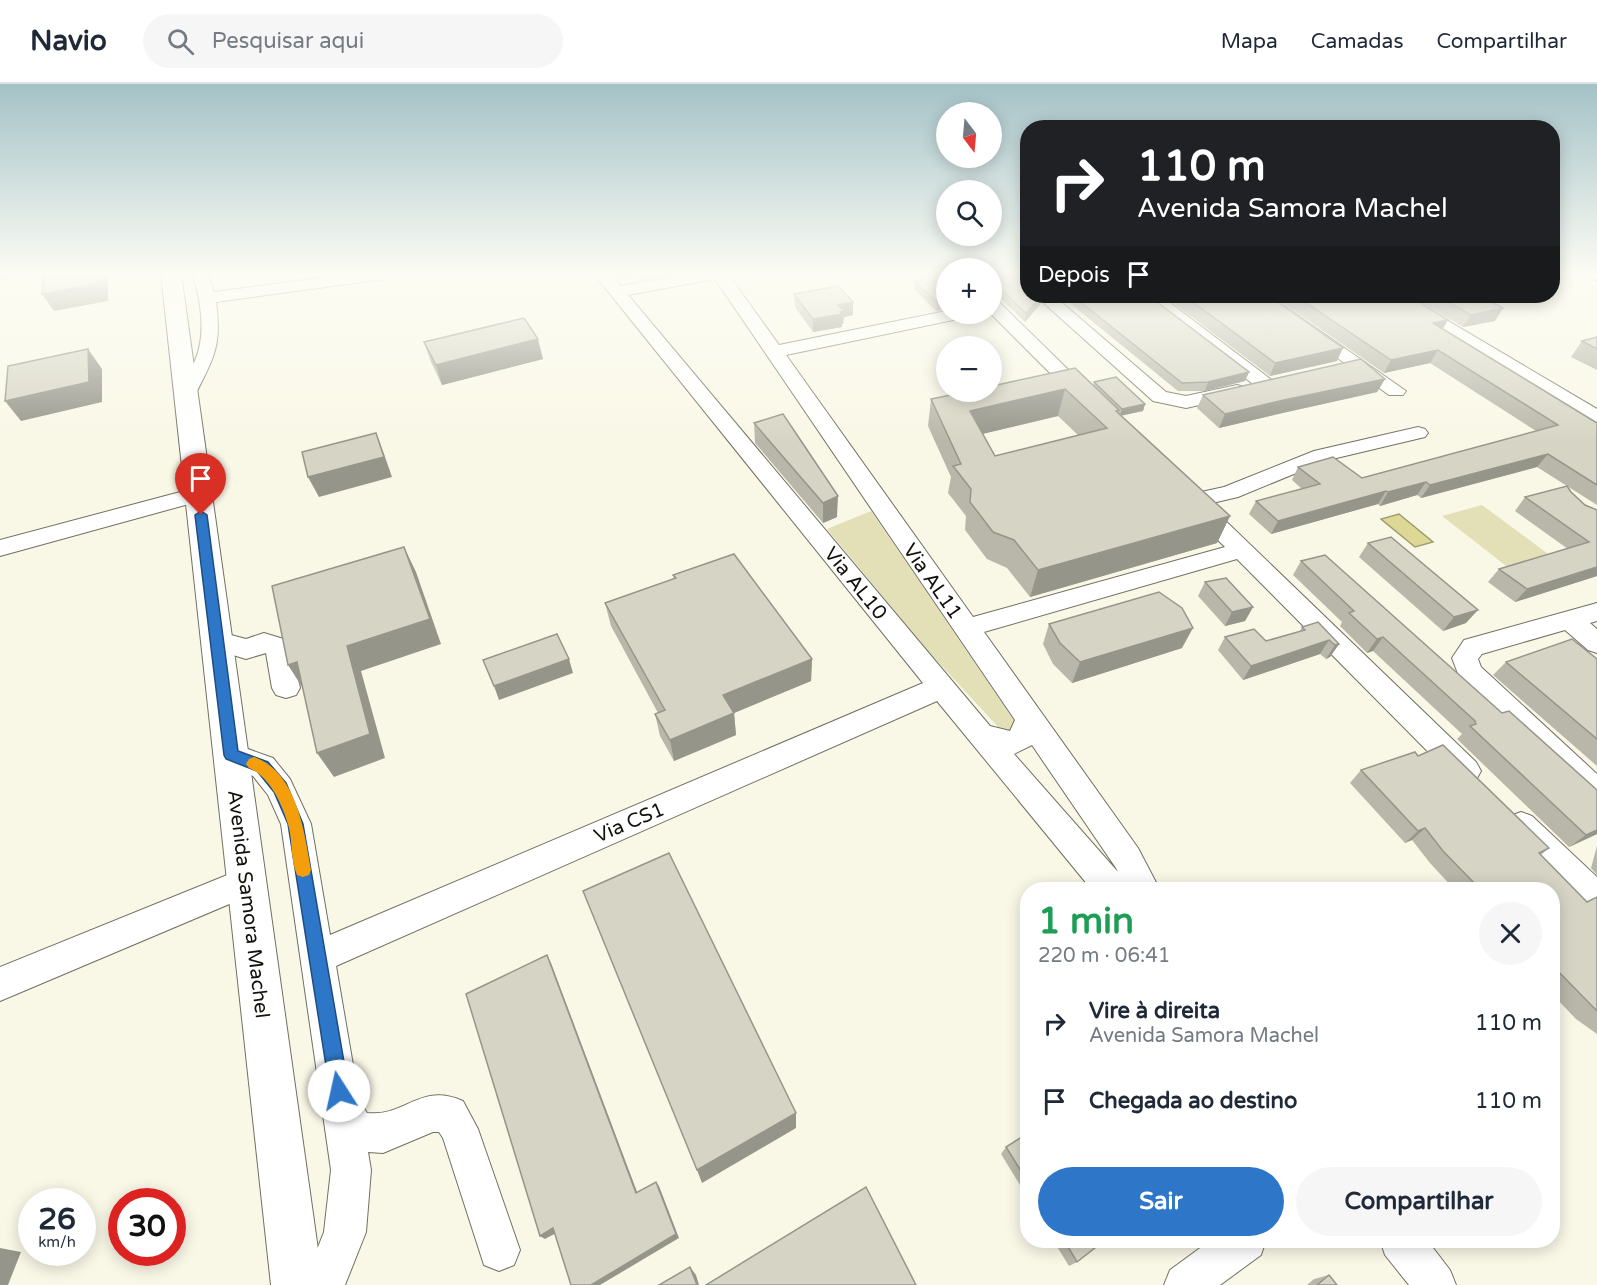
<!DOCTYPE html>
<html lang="pt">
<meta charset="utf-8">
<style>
:root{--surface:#fff;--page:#f6f6f7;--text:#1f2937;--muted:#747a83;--line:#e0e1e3;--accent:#2e77c8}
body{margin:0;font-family:"Varela Round",sans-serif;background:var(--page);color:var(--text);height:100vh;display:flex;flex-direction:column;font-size:22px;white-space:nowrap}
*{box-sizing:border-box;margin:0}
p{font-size:20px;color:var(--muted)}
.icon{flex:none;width:33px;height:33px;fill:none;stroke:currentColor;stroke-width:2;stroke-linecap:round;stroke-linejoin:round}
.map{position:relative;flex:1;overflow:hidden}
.sheet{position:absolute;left:1020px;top:798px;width:540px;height:366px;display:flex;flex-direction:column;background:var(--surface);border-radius:24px;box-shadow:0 3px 15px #0003}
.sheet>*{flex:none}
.banner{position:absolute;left:1020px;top:36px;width:540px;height:183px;border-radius:24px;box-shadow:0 3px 15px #0003;background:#202124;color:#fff;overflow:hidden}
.needle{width:39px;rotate:164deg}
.controls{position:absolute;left:936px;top:18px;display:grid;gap:12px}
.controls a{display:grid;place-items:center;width:66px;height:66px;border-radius:50%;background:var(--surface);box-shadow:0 3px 15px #0003;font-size:30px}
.speed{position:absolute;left:18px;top:1104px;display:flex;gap:12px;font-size:30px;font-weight:700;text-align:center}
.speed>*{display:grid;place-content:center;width:78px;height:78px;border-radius:50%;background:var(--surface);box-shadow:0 3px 15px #0003;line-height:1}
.speed small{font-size:15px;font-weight:400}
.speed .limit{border:9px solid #d22;background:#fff;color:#111}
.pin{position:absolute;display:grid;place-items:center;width:51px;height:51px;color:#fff;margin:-62px -26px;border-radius:50% 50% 50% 0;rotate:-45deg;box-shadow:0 0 6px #0007}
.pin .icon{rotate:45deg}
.me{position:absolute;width:66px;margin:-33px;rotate:350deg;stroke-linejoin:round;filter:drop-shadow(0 0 4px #0008)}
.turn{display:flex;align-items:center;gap:21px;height:126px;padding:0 18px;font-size:27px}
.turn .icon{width:78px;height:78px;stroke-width:2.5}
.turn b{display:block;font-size:42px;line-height:51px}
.then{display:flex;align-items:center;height:57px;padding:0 18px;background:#0003;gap:12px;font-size:22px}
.round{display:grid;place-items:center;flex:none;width:63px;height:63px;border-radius:32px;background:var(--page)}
.summary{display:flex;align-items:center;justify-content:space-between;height:102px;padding:0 18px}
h1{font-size:36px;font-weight:700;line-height:45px;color:#1e9e55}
.action{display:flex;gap:12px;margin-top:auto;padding:12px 18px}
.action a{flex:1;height:69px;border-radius:36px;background:var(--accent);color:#fff;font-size:24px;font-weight:700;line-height:69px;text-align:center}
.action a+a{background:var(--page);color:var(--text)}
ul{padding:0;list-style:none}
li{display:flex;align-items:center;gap:18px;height:78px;padding:0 18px}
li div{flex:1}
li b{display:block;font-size:22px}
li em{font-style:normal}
header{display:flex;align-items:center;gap:36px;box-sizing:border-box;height:84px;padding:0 30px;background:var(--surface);border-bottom:2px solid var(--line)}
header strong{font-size:28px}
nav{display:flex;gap:33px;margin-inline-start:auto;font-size:21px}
.search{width:420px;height:54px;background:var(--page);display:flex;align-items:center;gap:15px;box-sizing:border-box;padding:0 21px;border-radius:33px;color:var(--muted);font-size:22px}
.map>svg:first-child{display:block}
.green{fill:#e3e0b8}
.water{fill:#ded896;stroke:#a19c6d;stroke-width:1.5}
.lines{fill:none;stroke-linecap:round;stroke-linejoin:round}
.minor-casing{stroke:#717061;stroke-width:2}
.major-casing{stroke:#717061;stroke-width:2}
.minor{fill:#fff;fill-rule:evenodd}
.major{fill:#fff;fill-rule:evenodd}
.wall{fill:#b8b7a9;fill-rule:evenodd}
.shaded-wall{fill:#96958a}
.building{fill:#d6d5c5;stroke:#96958a;stroke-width:1.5;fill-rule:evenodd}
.route{fill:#2e77c8;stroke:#1e4d82;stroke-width:1.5}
.slow{fill:#f59e0b}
.labels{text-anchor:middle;stroke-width:4.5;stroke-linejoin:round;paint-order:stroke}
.street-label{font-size:20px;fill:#12110c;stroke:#fff}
</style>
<header>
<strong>Navio</strong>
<div class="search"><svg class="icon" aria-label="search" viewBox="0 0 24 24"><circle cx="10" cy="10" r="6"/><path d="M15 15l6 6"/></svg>Pesquisar aqui</div>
<nav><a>Mapa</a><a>Camadas</a><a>Compartilhar</a></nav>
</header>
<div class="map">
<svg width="1597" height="1201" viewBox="0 0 1597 1201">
<rect width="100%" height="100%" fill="#f9f8e7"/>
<g class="green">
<path d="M1482,421L1555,475L1514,488L1442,432Z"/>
<path d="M871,427L1015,638L1012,648L1000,645L928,567L827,445Z"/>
</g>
<path class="water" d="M1399,430L1433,458L1415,463L1381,435Z"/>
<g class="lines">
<g class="minor-casing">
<g id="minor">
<path d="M192,190H208L214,208L349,190H392L384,195L216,218C222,261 214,274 195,311L192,315H178L175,311C182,299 191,287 196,274C206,249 201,215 192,190Z"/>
<path d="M594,190H611L621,202L689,190H728L779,261L946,227V230H966L964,234L958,235L786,271L973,533L1225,463L1183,422L1180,417L1183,412L1224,403L1314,367L1418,343L1425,345L1428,349L1425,353L1328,376L1238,413L1208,420L1476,678L1481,687L1476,696L1466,699L1456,696L1237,475L984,548L1138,764L1160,806H1092L937,617L336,882L359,1016L367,1029C407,1033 419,998 463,1017L478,1045L520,1166L514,1181L499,1187L484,1181L443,1054L439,1048H433L383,1069L368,1068L371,1086L366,1148L345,1201H303L324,1148L331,1086L281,740L268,711L253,692L221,679L217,671L221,663L231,659L273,674L290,695L311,740L330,851L923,599ZM715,195L1015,636L1010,647L990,642L628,211ZM1032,661L1116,784L1118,788L1014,670Z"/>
<path d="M1012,190H1028V201L1022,200Z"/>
<path d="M1586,190H1597V196L1588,193Z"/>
<path d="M1036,212H1054L1166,308L1186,312L1237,301L1244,303L1247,307L1244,311L1186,324L1153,317Z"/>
<path d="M1143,212H1161L1273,297L1276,301L1273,305H1259Z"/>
<path d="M1251,212H1270L1406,307L1403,311H1389Z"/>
<path d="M1387,212H1406L1597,325V340L1590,338Z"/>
<path d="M992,216L998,217L1092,309L1095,313L1092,317H1078L991,230Z"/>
<path d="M199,403L207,405L210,410L207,415L0,472V456Z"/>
<path d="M1597,519V537L1590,539L1597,545V569L1588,566L1565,546L1482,570L1478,575L1481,583L1597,690V722L1586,718L1460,595L1452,574L1464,556Z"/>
<path d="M216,547L246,555L264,549L287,556L291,563L300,604L296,611L286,614L276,611L272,604L266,569L246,575L207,563L203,556L207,549Z"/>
<path d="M1521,728L1532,732L1597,793V830L1586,826L1510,750L1506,741L1510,732Z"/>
<path d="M247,783L258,788L263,798L258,808L0,917V883Z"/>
<path d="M1211,1156H1266L1261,1171L1220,1201H1164L1170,1186Z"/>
<path d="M1380,1156H1427L1450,1186L1456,1201H1409L1385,1171Z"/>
</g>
</g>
<g class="major-casing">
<path id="major" d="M161,190H181L323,1201H271Z"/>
</g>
<use href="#minor" class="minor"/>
<use href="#major" class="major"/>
</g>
<g class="wall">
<path d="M615,190H677L641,196L638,191L618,195Z"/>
<path d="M946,190L936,227L914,205V197L921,196V191Z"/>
<path d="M992,190L1041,219L1025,238L1002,216L992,214Z"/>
<path d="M794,210L853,231L844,233L843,240H842V243L813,248L795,223Z"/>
<path d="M1061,212H1149L1249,288L1245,297L1205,307H1178Z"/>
<path d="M1164,212H1269L1337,277L1270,292Z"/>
<path d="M1273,212H1409L1443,245L1597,339V421L1567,402L1571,408L1585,421L1597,426V492L1515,518L1488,498L1499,485L1568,465L1515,427L1525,413L1567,402L1537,383L1421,414L1417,411L1380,422L1378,420L1271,450L1249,430L1256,417L1302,405L1292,396L1298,383L1362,394L1536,347L1430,279L1384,289Z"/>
<path d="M1410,212H1480L1495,237L1463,243Z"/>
<path d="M1597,253V286L1571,273L1582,257Z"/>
<path d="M424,258L543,275L442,301L431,278Z"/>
<path d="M1385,295L1377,308L1278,330L1219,344L1197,324L1203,311Z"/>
<path d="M1094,298L1145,320L1143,327L1121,331L1230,432L1217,459L1030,513L1007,484L987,475L965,446L966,432L948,409L951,393L928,342L931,315L1093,301ZM1058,332L1078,351L995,372L982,350Z"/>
<path d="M754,339L837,433L823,439L755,359Z"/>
<path d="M1368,459L1466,539L1443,547L1359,473Z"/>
<path d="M1301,477L1502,629L1597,706V750L1569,763L1457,655L1462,650L1373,567L1367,569L1340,542L1342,538L1293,491Z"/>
<path d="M673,491L812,575L811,597L734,629L736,651L674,677L660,652L655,630L658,629L611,542L605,519L674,495Z"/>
<path d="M1205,498L1253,523L1245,537L1225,542L1198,512Z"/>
<path d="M1049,540L1182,564L1072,599L1053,580L1043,560Z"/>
<path d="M1302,543L1339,560L1330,573L1326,575L1320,570L1243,596L1218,566L1225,553L1266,557L1300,547Z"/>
<path d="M1597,575V682L1493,591L1506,578Z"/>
<path d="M1418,672L1549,764L1541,771L1587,818L1597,813V950L1576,935L1552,910V806H1455L1430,779L1412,756L1405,759L1350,699L1361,686Z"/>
<path d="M1597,762V791L1591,784Z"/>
<path d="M1028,1049V1114L1001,1070L1006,1063Z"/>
<path d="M1053,1156H1105L1077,1178L1069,1182Z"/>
<path d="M1329,1191L1337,1201H1307L1314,1195Z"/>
</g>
<g class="shaded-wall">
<path d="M0,190H10L9,194L0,196Z"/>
<path d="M98,190H105L108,195V217L54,227L42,210Z"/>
<path d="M617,190H638V191L618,195Z"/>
<path d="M640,190H677L641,196Z"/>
<path d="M1042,212L1041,219L1025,238L1026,229Z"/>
<path d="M946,217V225L936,227L937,218Z"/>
<path d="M853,218V231L844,233L843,240H842V243L813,248V235L838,221Z"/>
<path d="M1503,224L1495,237L1463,243L1471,231Z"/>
<path d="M1448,236L1441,248L1433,239Z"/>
<path d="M538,255L543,275L442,301L436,281Z"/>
<path d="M1343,264L1337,277L1270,292L1275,279Z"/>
<path d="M88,265L102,285V318L21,337L5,317Z"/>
<path d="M1438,266L1430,279L1384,289L1391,276Z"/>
<path d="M1249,288L1245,297L1205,307L1208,298Z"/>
<path d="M1385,295L1377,308L1278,330L1219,344L1225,330L1284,316Z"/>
<path d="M1065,305L1058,332L965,354L970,327Z"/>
<path d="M1145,320L1143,327L1120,332L1122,325Z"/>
<path d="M376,349L384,370L392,393L319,413L308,393Z"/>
<path d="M1548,370L1537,383L1421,414L1430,401Z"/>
<path d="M1426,398L1417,411L1380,422L1388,408Z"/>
<path d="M1386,407L1378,420L1271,450L1278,437Z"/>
<path d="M838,412L837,433L823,439V419Z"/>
<path d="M1230,432L1217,459L1030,513L1038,486Z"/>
<path d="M404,463L416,488L441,560L361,587L385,674L334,693L317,669L347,562Z"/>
<path d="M1597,483V492L1515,518L1527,505Z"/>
<path d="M1253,523L1245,537L1225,542L1232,528Z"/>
<path d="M1478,526L1466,539L1443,547L1454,533Z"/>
<path d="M1193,544L1182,564L1072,599L1080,578Z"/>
<path d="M1383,553L1373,567L1367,569L1377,555Z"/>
<path d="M1329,556L1320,570L1243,596L1251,582Z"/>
<path d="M1339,560L1330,573L1326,575L1335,561Z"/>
<path d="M569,575L573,589L499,616L494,602Z"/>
<path d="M812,575L811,597L734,629L736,651L674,677L670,656L723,611Z"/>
<path d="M297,578L304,606L288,581Z"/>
<path d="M1425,744L1412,756L1405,759L1418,747Z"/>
<path d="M1597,746V750L1569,763L1586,751Z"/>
<path d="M547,871L551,879L639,1113L636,1109Z"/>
<path d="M796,1029V1044L702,1099L697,1086Z"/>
<path d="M656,1098L659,1102L679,1154L600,1201H591Z"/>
<path d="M553,1144L558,1148L545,1155L540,1152Z"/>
<path d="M0,1164L21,1168L8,1201H0Z"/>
<path d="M690,1183L696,1191L699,1201H697Z"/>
</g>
<g class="building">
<path d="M44,190H98V200L42,210Z"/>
<path d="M929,190H946V217L937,218L914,197L924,195L921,191Z"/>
<path d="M992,190H1018L1022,193L1028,194V212H1042L1026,229L1003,207L994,205L992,209Z"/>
<path d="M838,202L853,218L838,221L844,227L840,228L842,230L813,235L794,210Z"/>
<path d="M1073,212H1149L1249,288L1208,298L1182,299Z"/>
<path d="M1185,212H1269L1343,264L1275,279Z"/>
<path d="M1296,212H1409L1448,236L1433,239L1597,339V401L1548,370L1430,401L1426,398L1388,408L1386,407L1278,437L1256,417L1320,400L1298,383L1333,373L1362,394L1558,341L1438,266L1391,276Z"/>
<path d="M1438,212H1480L1503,224L1471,231Z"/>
<path d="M524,234L538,255L436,281L424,258Z"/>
<path d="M1597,253V265L1582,257Z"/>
<path d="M88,265L89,298L5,317L8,282Z"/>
<path d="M1361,275L1385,295L1284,316L1225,330L1203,311Z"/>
<path d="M1075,284L1119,326L1116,327L1230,432L1038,486L1014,456L993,448L970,418L971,405L953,382L961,380L931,315L966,308H992V302ZM1065,305L1107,344L995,372L970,327Z"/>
<path d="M1116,293L1145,320L1122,325L1094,298Z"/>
<path d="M783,330L838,412L823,419L754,339Z"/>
<path d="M376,349L384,373L308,393L302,368Z"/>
<path d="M1567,402L1571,408L1585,421L1597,426V483L1527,505L1499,485L1589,458L1525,413Z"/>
<path d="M1391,453L1478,526L1454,533L1368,459Z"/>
<path d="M404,463L430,535L347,562L370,650L317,669L297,578L288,581L272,502Z"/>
<path d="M734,470L812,575L723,611L734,629L670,656L655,630L665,626L605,519L676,494L673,491Z"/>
<path d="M1325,471L1502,629L1509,627L1597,706V746L1586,751L1470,642L1476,640L1475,637L1383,553L1377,555L1349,529L1354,527L1301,477Z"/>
<path d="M1226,494L1253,523L1232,528L1205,498Z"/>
<path d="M1159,508L1182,524L1193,544L1080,578L1060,559L1049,540Z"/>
<path d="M1318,538L1339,560L1335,561L1329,556L1251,582L1225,553L1254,545L1266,557L1305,546L1302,543Z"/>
<path d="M557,550L569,575L494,602L483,576Z"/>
<path d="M1572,555L1597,575V655L1506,578Z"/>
<path d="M1443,661L1549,764L1539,769L1587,818L1597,813V927L1552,881V806H1481L1443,767L1425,744L1418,747L1361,686L1415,668L1418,672Z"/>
<path d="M669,769L796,1029L697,1086L583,807Z"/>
<path d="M547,871L636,1109L656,1098L676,1150L591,1201H571L553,1144L540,1152L466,910Z"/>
<path d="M1028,1049V1098L1006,1063Z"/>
<path d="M866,1103L916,1201H706Z"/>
<path d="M1064,1156H1105L1077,1178Z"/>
<path d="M690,1183L697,1201H659Z"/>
<path d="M1329,1191L1337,1201H1317Z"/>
</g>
<linearGradient id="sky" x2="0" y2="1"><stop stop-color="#a4c2c7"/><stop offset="0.53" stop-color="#fcfcf4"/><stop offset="1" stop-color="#fcfcf4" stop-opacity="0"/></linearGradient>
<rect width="1597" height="358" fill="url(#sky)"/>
<path class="route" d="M201,427L207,431L238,667L268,678L286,699L303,740L349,1007L346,1013L339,1016L332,1013L330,1007L288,740L274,708L257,687L226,675L224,671L195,431Z"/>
<path class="slow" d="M254,673C297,688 304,747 311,786L309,791L303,793L297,791C290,775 293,756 288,740C282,719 269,692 249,684L246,680L249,675Z"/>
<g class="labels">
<g class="street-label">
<text transform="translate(933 497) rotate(55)" y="7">Via AL11</text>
<text transform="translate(856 499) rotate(51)" y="7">Via AL10</text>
<text transform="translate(629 738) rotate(-23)" y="7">Via CS1</text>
<text transform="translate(249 820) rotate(83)" y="7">Avenida Samora Machel</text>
</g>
</g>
</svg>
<div class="controls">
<a><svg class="needle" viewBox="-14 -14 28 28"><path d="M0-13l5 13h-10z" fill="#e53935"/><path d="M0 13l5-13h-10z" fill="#747a83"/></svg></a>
<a><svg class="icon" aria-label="search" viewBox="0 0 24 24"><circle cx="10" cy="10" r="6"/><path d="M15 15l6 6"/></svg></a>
<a>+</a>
<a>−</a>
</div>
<div class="speed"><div>26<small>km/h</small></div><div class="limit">30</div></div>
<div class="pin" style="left:201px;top:431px;background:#d93025"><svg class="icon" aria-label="arrive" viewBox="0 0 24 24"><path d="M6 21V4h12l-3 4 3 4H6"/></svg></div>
<svg class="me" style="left:339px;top:1007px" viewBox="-20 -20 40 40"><circle r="19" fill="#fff"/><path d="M0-13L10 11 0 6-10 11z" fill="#2e77c8"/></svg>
<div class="banner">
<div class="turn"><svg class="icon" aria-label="right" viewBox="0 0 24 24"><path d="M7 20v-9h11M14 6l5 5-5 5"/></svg><div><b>110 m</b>Avenida Samora Machel</div></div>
<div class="then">Depois<svg class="icon" aria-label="arrive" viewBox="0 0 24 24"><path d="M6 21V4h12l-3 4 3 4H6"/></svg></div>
</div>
<section class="sheet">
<div class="summary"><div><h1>1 min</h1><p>220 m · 06:41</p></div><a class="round"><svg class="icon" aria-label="close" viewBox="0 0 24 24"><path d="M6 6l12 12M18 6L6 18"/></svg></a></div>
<ul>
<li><svg class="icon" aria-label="right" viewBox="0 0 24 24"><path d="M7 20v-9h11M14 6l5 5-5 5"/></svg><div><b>Vire à direita</b><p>Avenida Samora Machel</p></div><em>110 m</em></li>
<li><svg class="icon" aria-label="arrive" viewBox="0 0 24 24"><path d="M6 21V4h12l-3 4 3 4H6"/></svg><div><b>Chegada ao destino</b></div><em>110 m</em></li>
</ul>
<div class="action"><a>Sair</a><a>Compartilhar</a></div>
</section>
</div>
